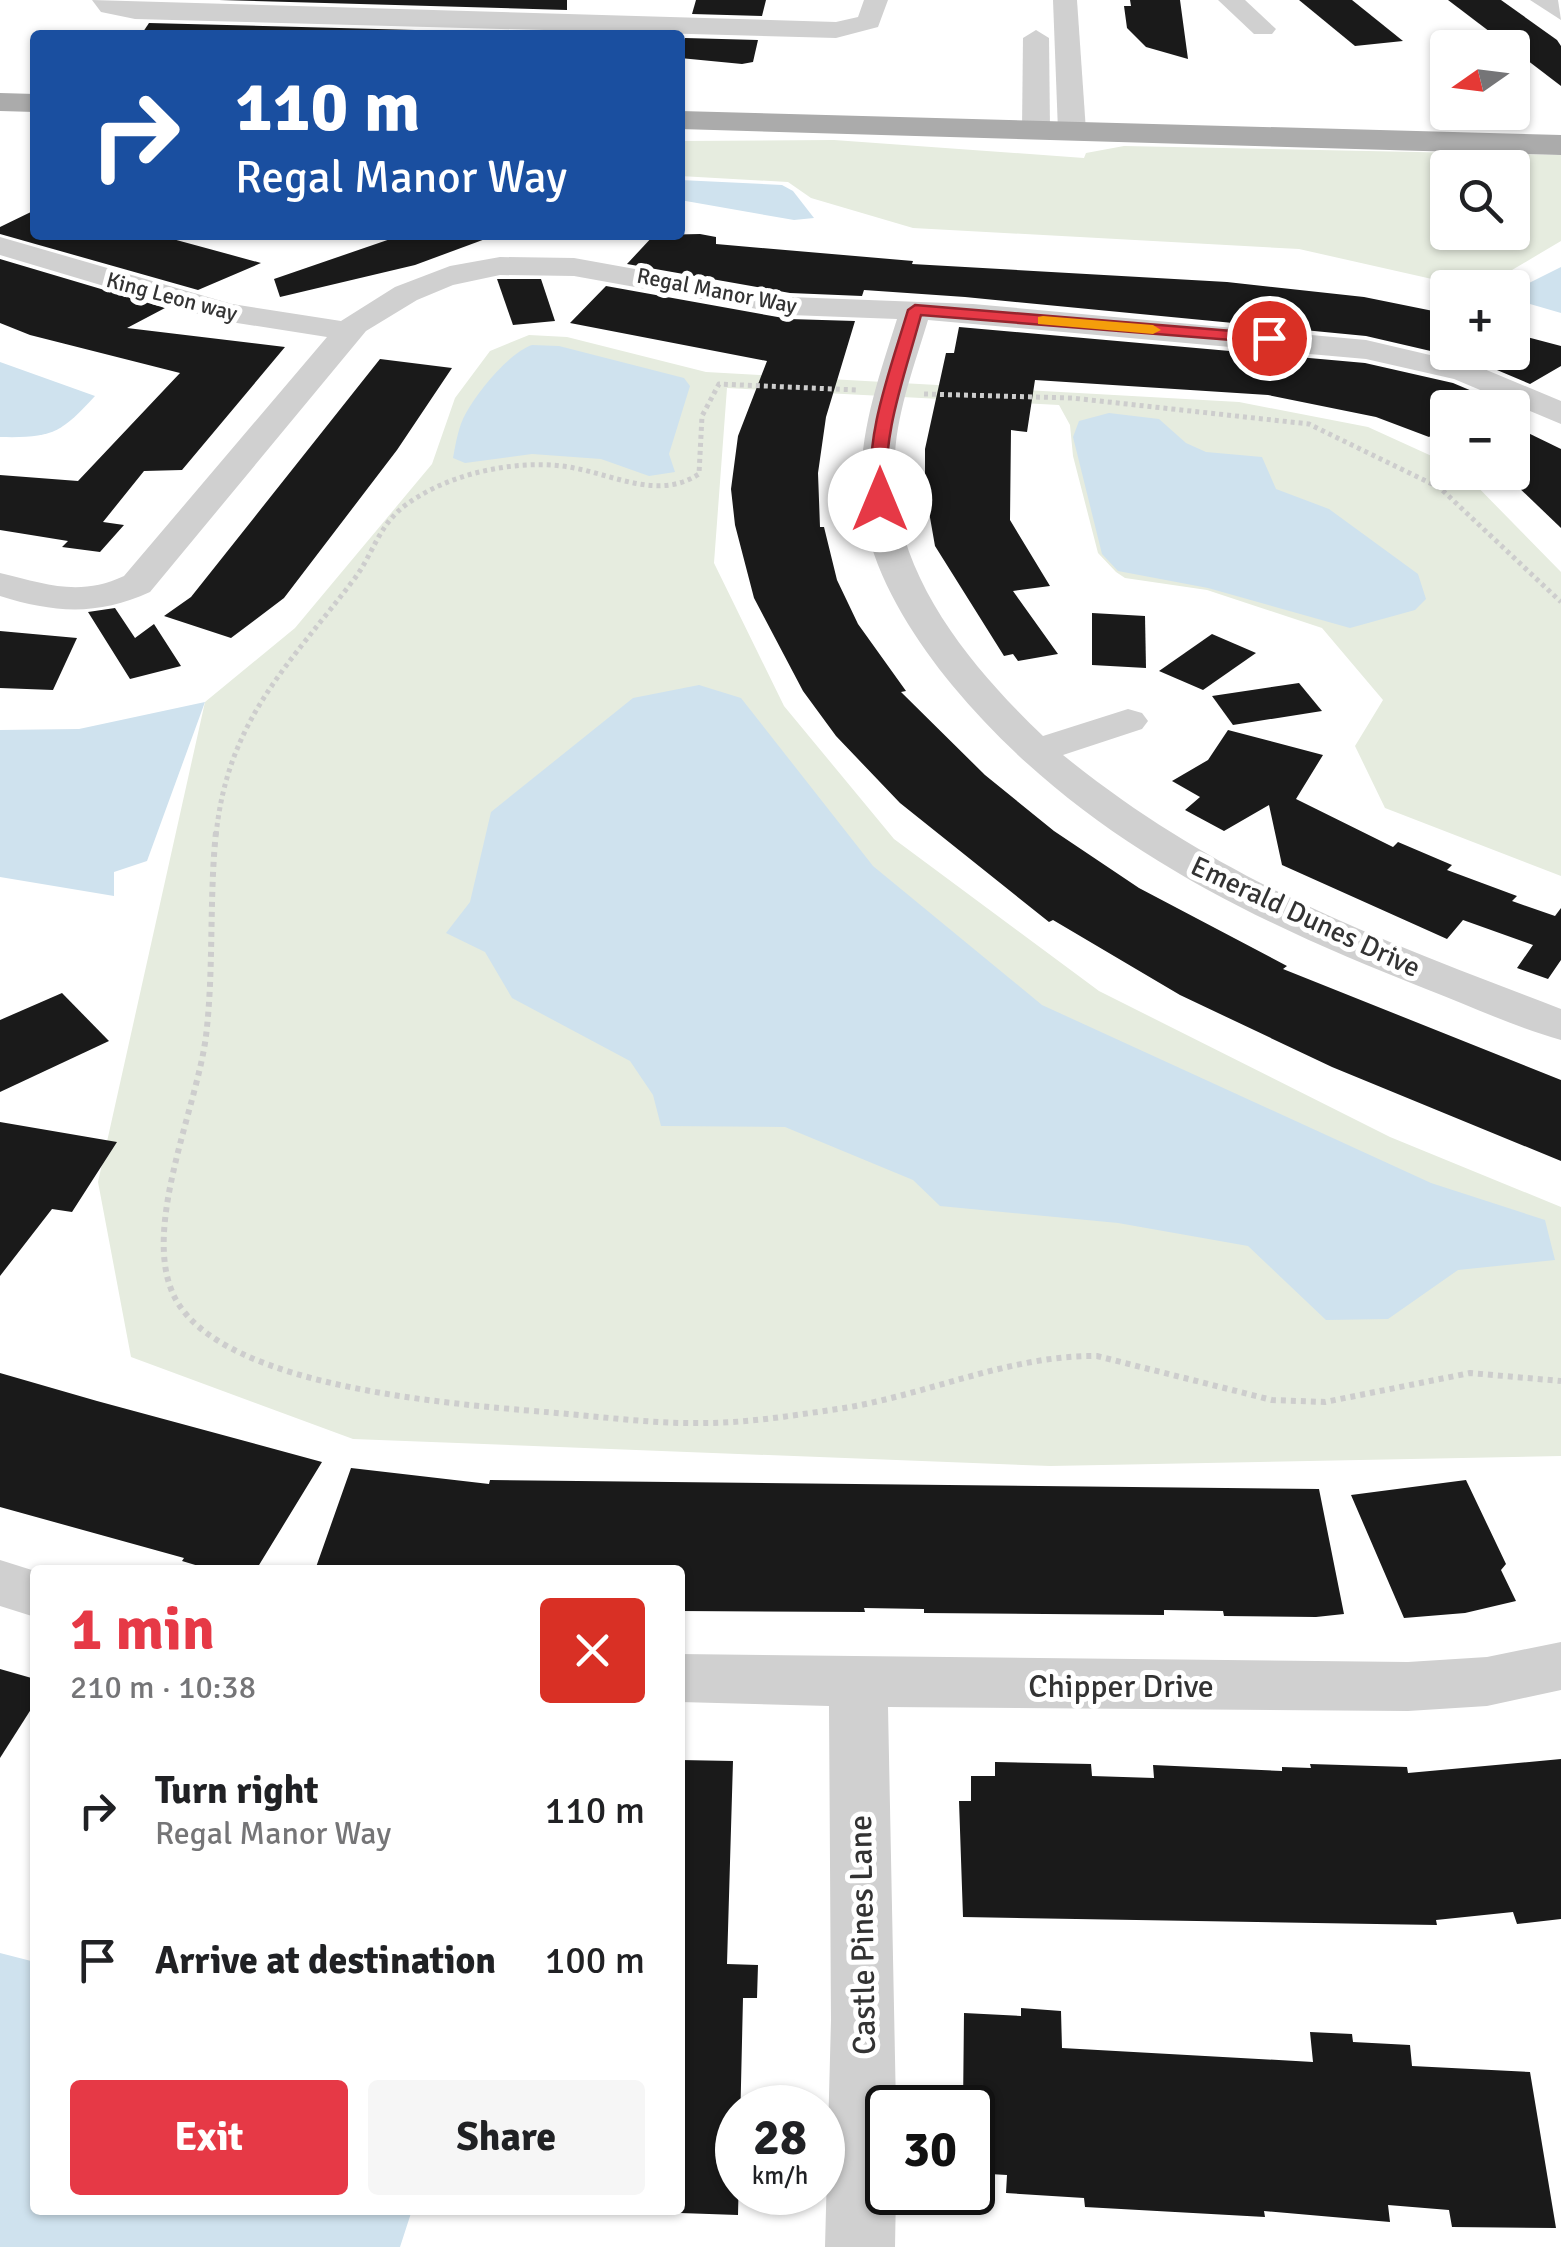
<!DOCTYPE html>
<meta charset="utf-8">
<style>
:root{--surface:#fff;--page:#f6f6f6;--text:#202124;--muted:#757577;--accent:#e63946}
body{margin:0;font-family:Signika,sans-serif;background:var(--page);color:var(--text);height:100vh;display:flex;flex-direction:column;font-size:38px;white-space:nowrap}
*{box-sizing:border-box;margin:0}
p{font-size:32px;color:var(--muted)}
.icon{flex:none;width:55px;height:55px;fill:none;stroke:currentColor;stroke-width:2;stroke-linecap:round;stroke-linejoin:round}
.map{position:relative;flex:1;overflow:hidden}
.drawer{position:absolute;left:30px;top:1565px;width:655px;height:650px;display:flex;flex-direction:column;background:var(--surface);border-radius:10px;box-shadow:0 2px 8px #0004}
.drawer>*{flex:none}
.top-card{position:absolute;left:30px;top:30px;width:655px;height:210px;border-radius:10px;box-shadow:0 2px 8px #0004;background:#1a4fa0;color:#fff;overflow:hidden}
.needle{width:65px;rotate:256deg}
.tools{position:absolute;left:1430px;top:30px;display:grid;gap:20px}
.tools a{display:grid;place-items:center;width:100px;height:100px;border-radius:10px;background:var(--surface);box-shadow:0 2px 8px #0004;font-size:50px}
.speed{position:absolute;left:715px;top:2085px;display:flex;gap:20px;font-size:50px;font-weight:700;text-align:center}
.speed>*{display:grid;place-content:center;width:130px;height:130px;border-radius:50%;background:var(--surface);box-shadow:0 2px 8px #0004;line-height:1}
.speed small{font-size:25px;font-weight:400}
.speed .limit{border:5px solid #111;border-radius:15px;background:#fff;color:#111}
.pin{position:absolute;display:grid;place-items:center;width:85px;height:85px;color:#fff;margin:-42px;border:5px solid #fff;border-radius:50%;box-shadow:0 2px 10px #0007}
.me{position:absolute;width:110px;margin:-55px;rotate:0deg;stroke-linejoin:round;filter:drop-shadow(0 0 8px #0008)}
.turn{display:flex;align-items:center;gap:35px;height:210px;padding:0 40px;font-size:45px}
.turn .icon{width:130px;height:130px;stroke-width:2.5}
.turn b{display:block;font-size:70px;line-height:85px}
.round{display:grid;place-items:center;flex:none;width:105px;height:105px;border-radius:10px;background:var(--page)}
.summary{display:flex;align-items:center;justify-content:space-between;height:170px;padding:0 40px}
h1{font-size:60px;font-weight:800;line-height:75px;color:var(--accent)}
.primary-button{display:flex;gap:20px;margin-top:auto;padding:20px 40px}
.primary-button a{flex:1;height:115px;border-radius:10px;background:var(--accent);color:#fff;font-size:40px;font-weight:800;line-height:115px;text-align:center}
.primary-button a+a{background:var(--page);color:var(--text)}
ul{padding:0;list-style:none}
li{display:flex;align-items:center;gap:30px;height:150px;padding:0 40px}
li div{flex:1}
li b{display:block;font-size:38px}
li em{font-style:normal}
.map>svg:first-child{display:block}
.green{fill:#e6ecdf;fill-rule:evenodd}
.water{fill:#cfe2ee}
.building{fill:#1a1a1a}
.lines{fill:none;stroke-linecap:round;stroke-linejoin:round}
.path-far1{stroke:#cdcdcd;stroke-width:5;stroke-dasharray:4 4;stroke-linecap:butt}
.path{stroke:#cdcdcd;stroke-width:6;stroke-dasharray:5 5;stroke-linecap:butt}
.minor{fill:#d0d0d0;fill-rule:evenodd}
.major{fill:#ababab;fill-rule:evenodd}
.route{fill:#e63946;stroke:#96252e;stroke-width:2.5}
.slow{fill:#f59e0b}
.labels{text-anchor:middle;stroke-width:10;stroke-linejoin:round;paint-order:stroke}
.far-street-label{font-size:22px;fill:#333;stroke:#fff}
.street-label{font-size:28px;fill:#333;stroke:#fff}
.near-street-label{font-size:32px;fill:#333;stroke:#fff}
</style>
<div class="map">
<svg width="1561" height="2247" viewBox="0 0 1561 2247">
<rect width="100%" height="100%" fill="#fff"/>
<g class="green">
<path d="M834,140L1084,158L1086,153L1124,146L1561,155V241L1512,270L1463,286L1299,249L913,228L811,198L788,182L680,176V141ZM1448,168H1512V232H1448Z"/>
<path d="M529,335L567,337L706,372L1239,402L1368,427L1447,463L1448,472L1464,473L1561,572V876L1385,808L1355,746L1383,700L1322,628L1207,590L1125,578L1116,572L1098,553L1073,456L1070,425L1059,405L727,388L714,563L784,706L894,839L1099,991L1390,1137L1561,1207V1456L1050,1466L353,1439L131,1357L98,1182L205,702L295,628L432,464L455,398L490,351Z"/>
</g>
<g class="water">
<path d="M680,180L782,185L793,191L814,218L794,220L680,200Z"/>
<path d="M1561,267V313L1516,300L1527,284Z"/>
<path d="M532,345L559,346L684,378L690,386L669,454L675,472L649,476L601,459L532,454L465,463L453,458C456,443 458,427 466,413C478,391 509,353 532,345Z"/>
<path d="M0,362L95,396C60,434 52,438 0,437Z"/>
<path d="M1109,413L1159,419L1186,443L1206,452L1262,457L1276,489L1329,509L1418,574L1426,599L1415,610L1350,628L1208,588L1118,571L1102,554L1073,437L1079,421Z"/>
<path d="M699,685L741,698L873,866L1042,1005L1431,1183L1545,1220L1555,1260L1458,1270L1388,1319L1326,1320L1248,1246L1118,1223L940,1206L913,1180L785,1127L661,1126L653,1095L630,1061L512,998L485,952L446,933L470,902L491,812L633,698Z"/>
<path d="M205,702L147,861L114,872V896L0,877V730L79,729Z"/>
<path d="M0,1953L35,1962V2210H412L400,2247H0Z"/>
</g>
<g class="building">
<path d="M219,0H567V10Z"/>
<path d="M696,0H766L762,16L692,14Z"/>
<path d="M1130,0H1180L1188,59L1146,47L1127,28L1124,6H1131Z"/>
<path d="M1299,0H1352L1403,41L1355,46Z"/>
<path d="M1448,0H1501L1557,40L1561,46V86Z"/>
<path d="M149,23L567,34V35H141Z"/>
<path d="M685,38L758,40L753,62L742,64L680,58Z"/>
<path d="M35,210V235H158L261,263L198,290L0,234V227Z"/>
<path d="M700,234L716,237V244L913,261L912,264L1227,282L1364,297L1448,314V352H1512V333L1561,346V366L1530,384L1478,362L1366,336L965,297L864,290L862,296L790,293L627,264L654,235Z"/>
<path d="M402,235L488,238L415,265L280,297L274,279Z"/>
<path d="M0,259L165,308L127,328L285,347L182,470L144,471L103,522L124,525L100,552L62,547L68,541L0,530V475L78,481L180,373L30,335L0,323Z"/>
<path d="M497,279H541L555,321L513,325Z"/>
<path d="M606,286L789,319L855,321L826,417L818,473L820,527H824L837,580L858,624L906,691L901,692L985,775L1054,831L1139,888L1287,966L1283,969L1561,1080V1161L1332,1067L1180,995L1053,920L1049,922L900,803L836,736L803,691L754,598L735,525L731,489L738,436L767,361L570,323Z"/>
<path d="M959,327L1365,363L1453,383L1498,402L1488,408H1448V424L1429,437L1376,417L1268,395L1035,380L1027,432L1011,430L1010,520L1050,586L1013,591L1058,654L1018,661L1013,654L1004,656L935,546L925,489V449L946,353H954Z"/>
<path d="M380,359L452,368L397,450L284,598L231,638L164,616L191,597Z"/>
<path d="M1512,425L1561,449V528L1512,481Z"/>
<path d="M115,608L135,638L154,624L181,666L130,679L88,612Z"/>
<path d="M1092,613L1145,616L1146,668L1092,665Z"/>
<path d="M0,631L77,638L53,690L0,688Z"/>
<path d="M1212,634L1256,653L1203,690L1159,671Z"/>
<path d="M1299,683L1322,711L1233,725L1212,696Z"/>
<path d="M1228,730L1323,755L1296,799L1393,847L1398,842L1452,865L1447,870L1517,896L1512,901L1555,916L1561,908V960L1548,979L1517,968L1533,945L1463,920L1447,939L1282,865L1269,805L1224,831L1185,810L1200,797L1172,781L1208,760Z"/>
<path d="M62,993L109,1041L0,1092V1020Z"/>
<path d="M0,1122L117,1142L72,1212L52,1209L0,1276Z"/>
<path d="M0,1373L97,1401L322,1462L256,1570H212L182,1561L184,1558L0,1507Z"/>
<path d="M351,1468L489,1484L490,1480L1319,1489L1344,1614L1316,1617L1224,1616L1223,1611L1164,1610V1615L924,1613V1609L864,1608L865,1612L680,1611V1570H315Z"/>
<path d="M1466,1480L1506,1564L1501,1570L1516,1601L1465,1613L1404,1618L1351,1495Z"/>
<path d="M0,1669L35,1679V1703L0,1758Z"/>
<path d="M1561,1759V1919L1517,1924L1513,1912L1436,1920L1437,1925L963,1917L959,1801H971V1776H995V1762L1091,1764L1092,1776L1154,1778L1153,1765L1282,1771V1767L1311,1768L1310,1764L1407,1767L1408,1773Z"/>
<path d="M680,1760L733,1761L727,1964L758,1965L757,1998H743L738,2215L680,2213Z"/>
<path d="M1021,2008L1061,2011L1062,2048L1313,2062L1310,2032L1352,2034L1353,2042L1410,2045L1412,2066L1530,2072L1556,2228L1452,2227L1449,2210L1388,2205L1390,2222L1264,2211L1265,2217L1085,2207L1084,2198L1006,2193L1007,2175L972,2173V2108H963L964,2013L1021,2016Z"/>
</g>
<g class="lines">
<g class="path-far1">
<path d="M924,394L1072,398L1309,424L1440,488L1561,602"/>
<path d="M216,835C228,719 289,665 355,578C374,552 379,524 407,504C438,482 476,470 514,466C534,464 555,464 574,468C617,476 659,500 699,474L702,416L719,384L857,390"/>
</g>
<path class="path" d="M216,832C209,900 214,969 206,1036C197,1108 141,1228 174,1296C221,1392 472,1405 568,1414C613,1418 658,1424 704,1423C746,1423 789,1416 831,1410C921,1398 1006,1355 1097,1356L1272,1400L1325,1402L1470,1373L1561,1381"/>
<g class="minor">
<path d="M92,0L836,22L858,17L864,0H888L878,27L836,38L135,19L101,12Z"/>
<path d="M1053,0H1077L1086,131L1072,139L1058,131Z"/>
<path d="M1218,0H1245L1276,29L1272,34H1254Z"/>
<path d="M1530,0H1558L1561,20Z"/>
<path d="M1036,30L1049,38L1050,130L1036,138L1022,130L1023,38Z"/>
<path d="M0,237L232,304L341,321L395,287L450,266L500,257L574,258L790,297L973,304L1366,340L1477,366L1561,401V424L1454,379L1366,359L928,320C915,364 898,408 895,454C886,566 967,663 1043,736L1128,709L1142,713L1148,721L1142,729L1063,755C1221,883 1375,937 1561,1009V1040C1515,1027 1470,1006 1426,989C1247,919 1077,836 952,685C917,642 882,589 868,534C849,458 875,390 897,319L790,315L574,276L500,275L453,285L417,300L366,331L150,592C98,616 54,613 0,596V573C46,584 79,597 124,576L327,337L218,320L0,255Z"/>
<path d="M0,1560L35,1571V1617L0,1606Z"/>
<path d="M1561,1642V1690L1487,1706L1408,1711L888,1707L896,2108H888V2192H896L895,2247H825L831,2020L829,1706L680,1702V1654L1408,1662L1487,1657Z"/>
</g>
<g class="major">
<path d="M0,93L35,94V112L0,111Z"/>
<path d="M680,111L1561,135V155L680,129Z"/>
</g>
</g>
<path class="route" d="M915,305L1269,334L1277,338L1269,343L921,315C905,375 880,438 888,500L880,505L872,500C864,436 890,371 908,310Z"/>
<path class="slow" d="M1043,316L1153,325L1161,330L1153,334L1038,324V317Z"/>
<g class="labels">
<g class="far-street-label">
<text transform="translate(717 290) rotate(11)" y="8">Regal Manor Way</text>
<text transform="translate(172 296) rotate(15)" y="8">King Leon way</text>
</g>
<g class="street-label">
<text transform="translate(1306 916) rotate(25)" y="10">Emerald Dunes Drive</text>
</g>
<g class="near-street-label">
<text x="1121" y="1697">Chipper Drive</text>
<text transform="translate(862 1935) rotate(-91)" y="11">Castle Pines Lane</text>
</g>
</g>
</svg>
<div class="tools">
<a><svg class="needle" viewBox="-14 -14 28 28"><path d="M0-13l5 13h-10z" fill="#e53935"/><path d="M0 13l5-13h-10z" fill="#757577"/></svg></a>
<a><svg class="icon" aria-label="search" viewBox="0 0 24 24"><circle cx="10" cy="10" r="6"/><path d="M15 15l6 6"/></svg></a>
<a>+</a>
<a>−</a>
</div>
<div class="speed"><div>28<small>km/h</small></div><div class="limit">30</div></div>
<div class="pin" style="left:1269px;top:338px;background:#d93025"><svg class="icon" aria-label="arrive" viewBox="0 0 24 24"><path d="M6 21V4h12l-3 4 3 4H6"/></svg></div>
<svg class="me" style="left:880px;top:500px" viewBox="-20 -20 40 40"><circle r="19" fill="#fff"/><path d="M0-13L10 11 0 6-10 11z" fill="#e63946"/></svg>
<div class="top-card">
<div class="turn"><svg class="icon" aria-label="right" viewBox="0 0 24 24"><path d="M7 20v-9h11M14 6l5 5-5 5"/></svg><div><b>110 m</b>Regal Manor Way</div></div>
</div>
<section class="drawer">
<div class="summary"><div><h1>1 min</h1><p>210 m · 10:38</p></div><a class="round" style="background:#d93025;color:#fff"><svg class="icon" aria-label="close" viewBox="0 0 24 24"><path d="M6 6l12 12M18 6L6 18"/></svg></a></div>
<ul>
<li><svg class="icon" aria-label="right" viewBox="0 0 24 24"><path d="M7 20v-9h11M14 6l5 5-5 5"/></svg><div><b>Turn right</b><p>Regal Manor Way</p></div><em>110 m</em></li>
<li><svg class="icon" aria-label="arrive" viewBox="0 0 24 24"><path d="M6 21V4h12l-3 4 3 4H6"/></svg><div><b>Arrive at destination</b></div><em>100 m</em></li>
</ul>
<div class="primary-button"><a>Exit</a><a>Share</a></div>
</section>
</div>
